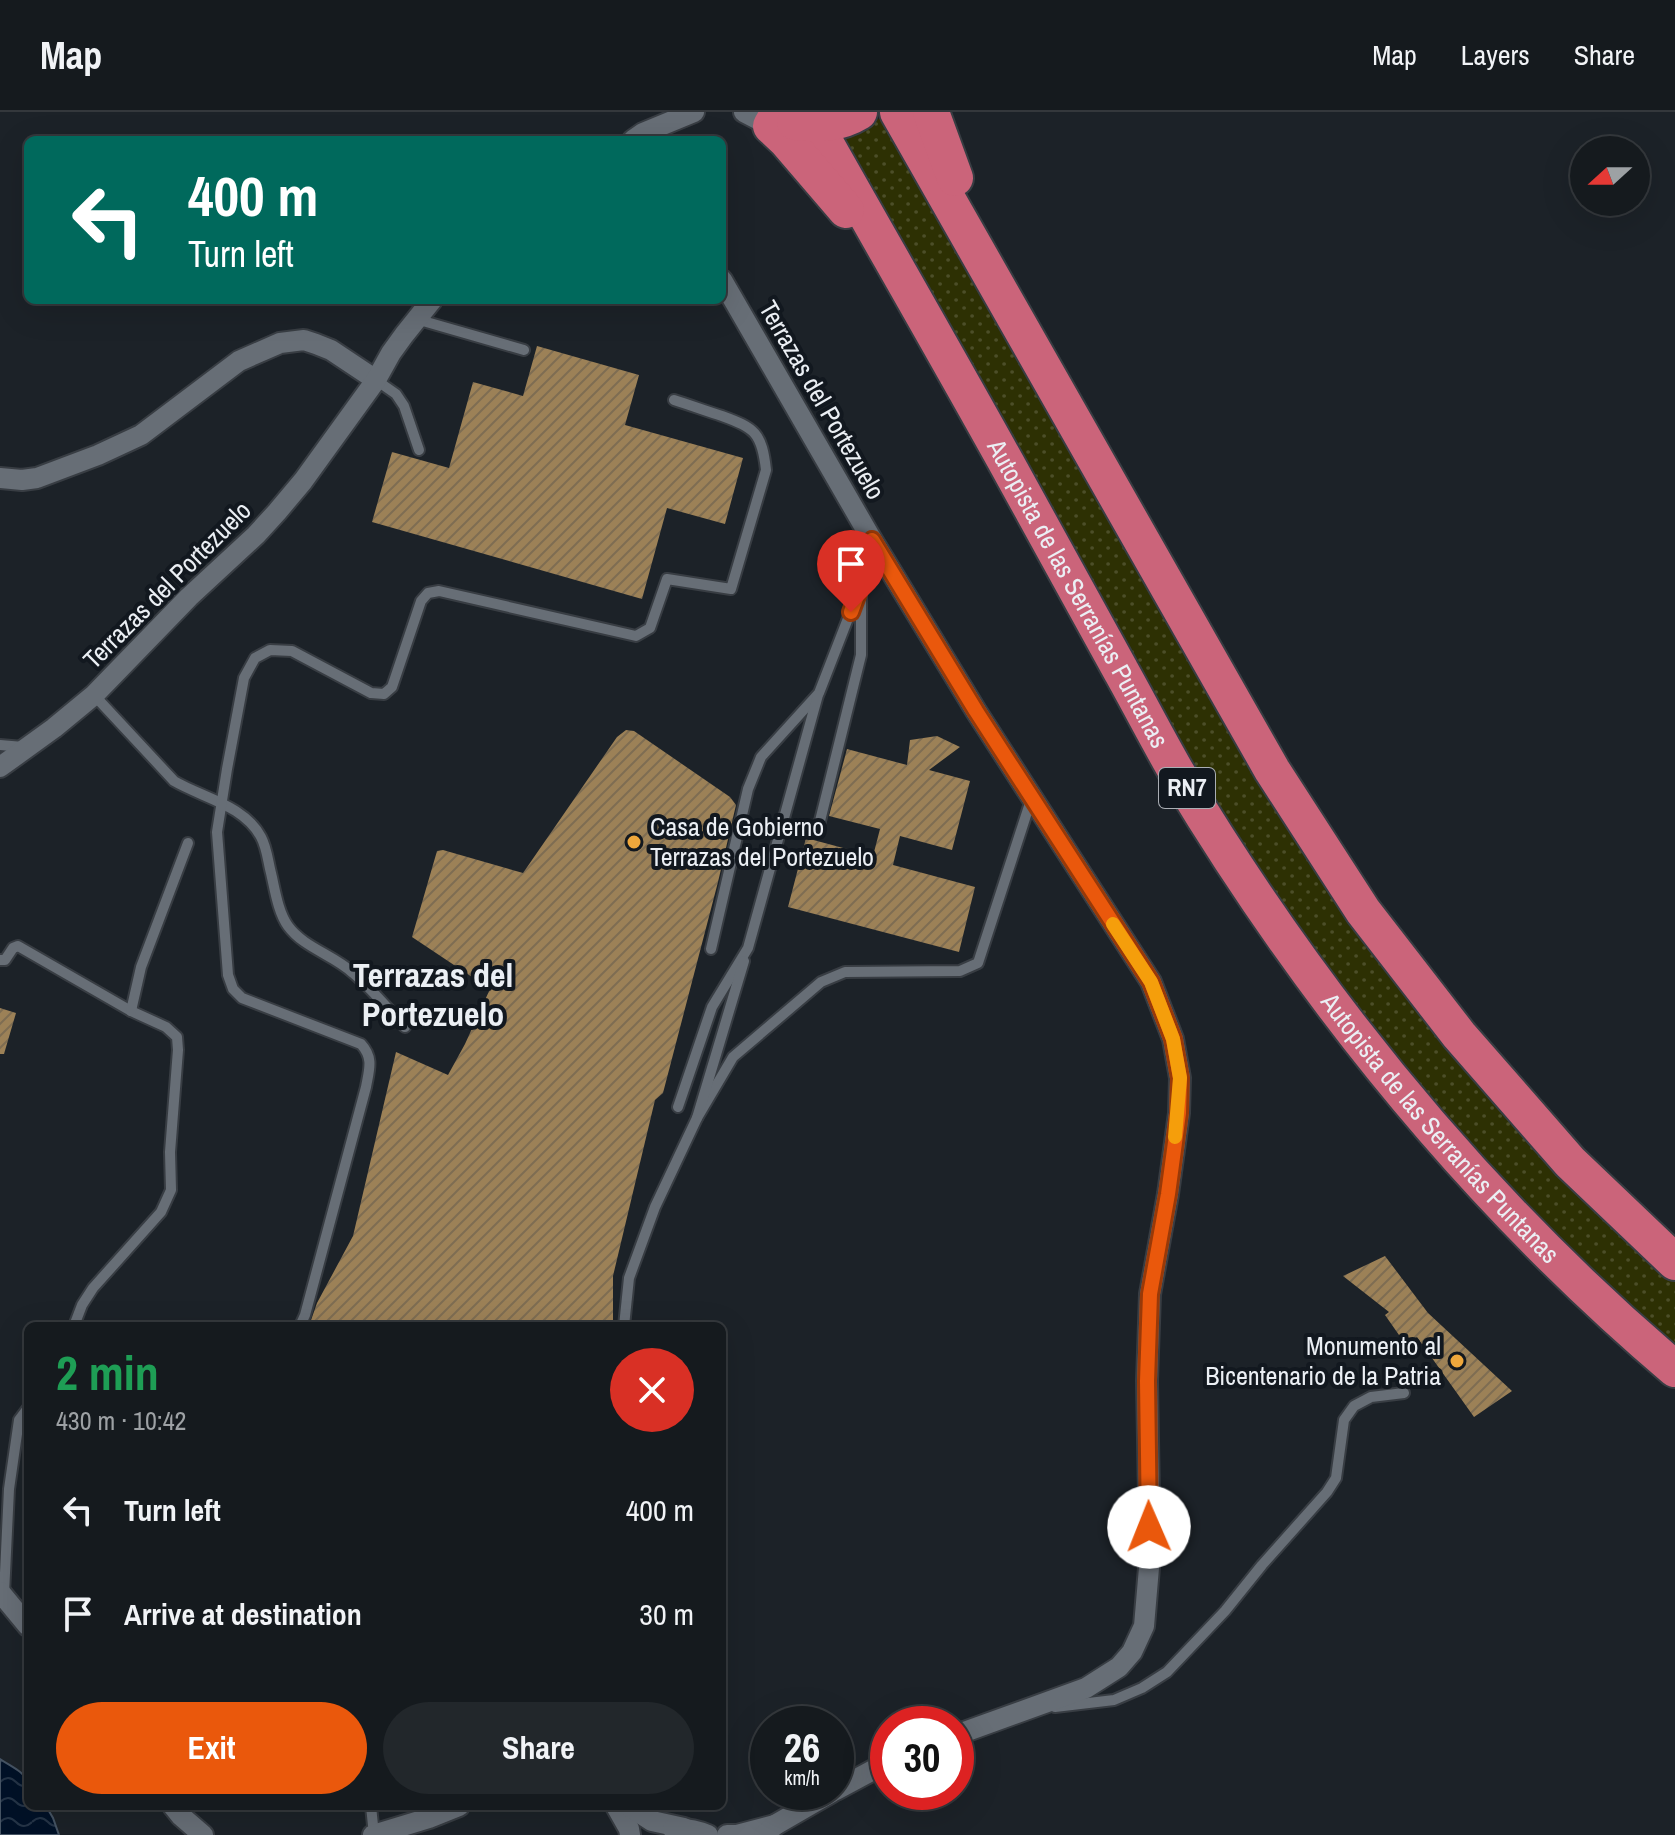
<!DOCTYPE html>
<meta charset="utf-8">
<style>
:root{--surface:#151a1e;--page:#22272b;--text:#f1f3f6;--muted:#9da1a4;--line:#34383c;--accent:#ea580c}
body{margin:0;font-family:"Archivo Narrow",sans-serif;background:var(--page);color:var(--text);height:100vh;display:flex;flex-direction:column;font-size:30px;white-space:nowrap}
*{box-sizing:border-box;margin:0}
p{font-size:26px;color:var(--muted)}
.icon{flex:none;width:44px;height:44px;fill:none;stroke:currentColor;stroke-width:2;stroke-linecap:round;stroke-linejoin:round}
.map{position:relative;flex:1;overflow:hidden}
.details{position:absolute;left:24px;top:1210px;width:702px;height:488px;display:flex;flex-direction:column;background:var(--surface);border-radius:12px;box-shadow:0 8px 32px #0002,0 0 0 2px var(--line)}
.details>*{flex:none}
.hud{position:absolute;left:24px;top:24px;width:702px;height:168px;border-radius:12px;box-shadow:0 8px 32px #0002,0 0 0 2px var(--line);background:#00695c;color:#fff;overflow:hidden}
.needle{width:52px;rotate:249deg}
.buttons{position:absolute;left:1570px;top:24px;display:grid;gap:16px}
.buttons a{display:grid;place-items:center;width:80px;height:80px;border-radius:50%;background:var(--surface);box-shadow:0 8px 32px #0002,0 0 0 2px var(--line);font-size:40px}
.speed{position:absolute;left:750px;top:1594px;display:flex;gap:16px;font-size:40px;font-weight:700;text-align:center}
.speed>*{display:grid;place-content:center;width:104px;height:104px;border-radius:50%;background:var(--surface);box-shadow:0 8px 32px #0002,0 0 0 2px var(--line);line-height:1}
.speed small{font-size:20px;font-weight:400}
.speed .limit{border:12px solid #d22;background:#fff;color:#111}
.pin{position:absolute;display:grid;place-items:center;width:68px;height:68px;color:#fff;margin:-82px -34px;border-radius:50% 50% 50% 0;rotate:-45deg;box-shadow:0 0 8px #0007}
.pin .icon{rotate:45deg}
.me{position:absolute;width:88px;margin:-44px;rotate:359deg;stroke-linejoin:round;filter:drop-shadow(0 0 6px #0008)}
.turn{display:flex;align-items:center;gap:28px;height:168px;padding:0 32px;font-size:36px}
.turn .icon{width:104px;height:104px;stroke-width:2.5}
.turn b{display:block;font-size:56px;line-height:68px}
.round{display:grid;place-items:center;flex:none;width:84px;height:84px;border-radius:42px;background:var(--page)}
.summary{display:flex;align-items:center;justify-content:space-between;height:136px;padding:0 32px}
h1{font-size:48px;font-weight:700;line-height:60px;color:#1e9e55}
.cta{display:flex;gap:16px;margin-top:auto;padding:16px 32px}
.cta a{flex:1;height:92px;border-radius:48px;background:var(--accent);color:#fff;font-size:32px;font-weight:700;line-height:92px;text-align:center}
.cta a+a{background:var(--page);color:var(--text)}
ul{padding:0;list-style:none}
li{display:flex;align-items:center;gap:24px;height:104px;padding:0 32px}
li div{flex:1}
li b{display:block;font-size:30px}
li em{font-style:normal}
header{display:flex;align-items:center;gap:48px;box-sizing:border-box;height:112px;padding:0 40px;background:var(--surface);border-bottom:2px solid var(--line)}
header strong{font-size:38px}
nav{display:flex;gap:44px;margin-inline-start:auto;font-size:28px}
.map>svg:first-child{display:block}
.grass{fill:url(#grass-dots)}
.water{fill:url(#water-waves);stroke:#465464;stroke-width:2}
.building{fill:url(#building-hatch)}
.lines{fill:none;stroke-linecap:round;stroke-linejoin:round}
.lane-casing{stroke:#383d43;stroke-width:14}
.street-casing{stroke:#383d43;stroke-width:24}
.highway-casing{stroke:#383d43;stroke-width:40}
.lane{stroke:#676e76;stroke-width:10}
.street{stroke:#676e76;stroke-width:20}
.highway{stroke:#cb647a;stroke-width:36}
.route-casing{stroke:#983908;stroke-width:20}
.route{stroke:#ea580c;stroke-width:14}
.slow{stroke:#f59e0b;stroke-width:14}
.poi-dot{fill:#eea73c;stroke:#12181f;stroke-width:3}
.labels{text-anchor:middle;stroke-width:8;stroke-linejoin:round;paint-order:stroke}
.shield{fill:#12181f;stroke:#aaaeb4;stroke-width:2}
.shield-label{font-size:24px;font-weight:bold;fill:#ebeff4}
.street-label{font-size:26px;fill:#ebeff4;stroke:#12181f}
.poi-label{font-size:26px;fill:#ebeff4;stroke:#12181f;text-anchor:start}
.district-label{font-size:34px;font-weight:bold;fill:#ebeff4;stroke:#12181f}
</style>
<header>
<strong>Map</strong>
<nav><a>Map</a><a>Layers</a><a>Share</a></nav>
</header>
<div class="map">
<svg width="1675" height="1723" viewBox="0 0 1675 1723">
<defs>
<pattern id="grass-dots" width="8" height="8" patternUnits="userSpaceOnUse" patternTransform="scale(2)"><rect width="8" height="8" fill="#2d3003"/><path d="M2 2h.1M6 6h.1" fill="none" stroke="#4c4e28" stroke-width="1.8" stroke-linecap="round"/></pattern>
<pattern id="water-waves" width="16" height="10" patternUnits="userSpaceOnUse" patternTransform="scale(2)"><rect width="16" height="10" fill="#001127"/><path d="M0 5q4-4 8 0t8 0" fill="none" stroke="#253447"/></pattern>
<pattern id="building-hatch" width="6" height="6" patternUnits="userSpaceOnUse" patternTransform="scale(2)"><rect width="6" height="6" fill="#9c8157"/><path d="M-1 1l2-2M0 6l6-6M5 7l2-2" fill="none" stroke="#7e6d52"/></pattern>
</defs>
<rect width="100%" height="100%" fill="#1c2228"/>
<path class="grass" d="M889,1L1315,754L1675,1166V1241L1485,1063L1369,915L1264,770L1158,591L838,30Z"/>
<path class="water" d="M0,1647C28,1665 28,1660 28,1694H46L53,1706L59,1723H0Z"/>
<g class="building">
<path d="M537,234L639,263L625,313L743,346L725,412L667,396L642,487L372,410L392,340L449,356L473,270L523,284Z"/>
<path d="M626,618L634,619L730,685L736,693L718,770L663,981L655,988L613,1164V1214H309L317,1191L353,1124L396,940L448,963L465,932L490,877L412,825L437,739L443,738L523,761L617,625Z"/>
<path d="M937,624L960,635L929,658L970,669L952,738L900,724L893,753L975,775L959,840L788,795L806,726L873,744L880,717L829,704L847,637L907,653L910,628Z"/>
<path d="M0,896L16,901L4,942H0Z"/>
<path d="M1385,1144L1428,1201L1512,1279L1474,1305L1417,1225L1406,1233L1385,1203L1389,1200L1343,1164Z"/>
</g>
<g class="lines">
<g class="lane-casing">
<g id="lane">
<path d="M416,207L524,238"/>
<path d="M376,268L396,282L404,294L419,338"/>
<path d="M94,583L174,669C203,686 244,693 261,725C267,736 268,750 271,761C275,778 278,800 288,814C304,836 334,843 353,861C372,877 388,897 405,915"/>
<path d="M0,633L23,635"/>
<path d="M818,717L861,543V479"/>
<path d="M711,837L748,677L761,645L819,581L861,473L872,430"/>
<path d="M0,848H5L13,836L18,834L131,899L166,915L177,925L178,938L170,1040L171,1078L161,1100L93,1176L82,1193L74,1214"/>
<path d="M131,899L141,855L188,731"/>
<path d="M678,995L712,895L748,836L818,583"/>
<path d="M697,1006L733,945L821,870L845,860L960,859L978,851L1031,688"/>
<path d="M300,1214L305,1203L366,975C369,958 374,946 361,932L242,886L233,877L228,863L217,720L227,657L244,566L255,546L270,538L292,539L371,581L384,582L392,575L421,489L428,481L439,479L636,524L650,516L667,467L731,477L766,358C762,321 755,316 722,304C706,299 690,293 674,288"/>
<path d="M624,1214L629,1166L655,1095L697,1006L744,849"/>
<path d="M4,1482L9,1377L19,1308L28,1296"/>
<path d="M1055,1595L1114,1588L1142,1576L1167,1560L1225,1499L1262,1453L1327,1380L1336,1366L1344,1308L1354,1294L1371,1285L1404,1281"/>
<path d="M371,1694L374,1723"/>
</g>
</g>
<g class="street-casing">
<g id="street">
<path d="M744,0L771,14"/>
<path d="M633,28L643,21L694,0"/>
<path d="M722,168L872,428L976,599L1151,870L1173,927L1180,966L1179,1001L1168,1082L1150,1182L1147,1269L1150,1444L1144,1514L1132,1540L1119,1555L1086,1576L956,1623"/>
<path d="M0,366L22,368L37,366L98,343L141,323L239,249L280,231L304,228L316,232L331,238L376,268"/>
<path d="M0,655L54,616L94,583L189,485L256,423L277,400L303,369L376,268L391,241L404,223L432,188"/>
<path d="M0,1480L28,1514"/>
<path d="M836,1678L888,1650"/>
<path d="M173,1694L181,1704L203,1723"/>
<path d="M616,1694L629,1717L630,1723"/>
<path d="M629,1694L652,1709L684,1716"/>
<path d="M673,1717C686,1716 696,1718 708,1723"/>
<path d="M373,1723L429,1706L459,1694"/>
<path d="M727,1723H737L775,1713"/>
<path d="M764,1723L775,1713L832,1680"/>
</g>
</g>
<g class="highway-casing">
<g id="highway">
<path id="s1" d="M808,0C876,121 946,242 1013,363C1049,429 1085,494 1121,559C1140,593 1158,628 1177,661C1311,884 1476,1088 1675,1257"/>
<path d="M898,0L1272,658L1363,799L1459,923L1570,1050L1675,1150"/>
<path d="M931,0L955,66"/>
<path d="M778,2L771,14L786,28L846,98"/>
<path d="M795,10C818,12 838,13 859,0"/>
</g>
</g>
<use href="#lane" class="lane"/>
<use href="#street" class="street"/>
<use href="#highway" class="highway"/>
</g>
<g class="lines">
<g class="route-casing">
<path id="route" d="M851,500L861,473L872,428L976,599L1151,870L1173,927L1180,966L1179,1001L1168,1082L1150,1182L1147,1269L1149,1415"/>
</g>
<use href="#route" class="route"/>
<path class="slow" d="M1113,812L1151,870L1173,927L1180,966L1175,1025"/>
</g>
<g class="poi-dot">
<circle cx="634" cy="730" r="8"/>
<circle cx="1457" cy="1249" r="8"/>
</g>
<g class="labels">
<rect class="shield" x="1159" y="656" width="56" height="40" rx="6"/>
<g class="shield-label">
<text x="1187" y="684">RN7</text>
</g>
<g class="street-label">
<text transform="translate(822 288) rotate(60)" y="9">Terrazas del Portezuelo</text>
<text transform="translate(167 473) rotate(-45)" y="9">Terrazas del Portezuelo</text>
<text dy="9" stroke="none"><textPath href="#s1" startOffset="552">Autopista de las Serranías Puntanas</textPath></text>
<text dy="9" stroke="none"><textPath href="#s1" startOffset="1200">Autopista de las Serranías Puntanas</textPath></text>
</g>
<g class="poi-label">
<text x="650" y="724">Casa de Gobierno<tspan x="650" dy="30">Terrazas del Portezuelo</tspan></text>
<text x="1441" y="1243" text-anchor="end">Monumento al<tspan x="1441" dy="30">Bicentenario de la Patria</tspan></text>
</g>
<g class="district-label">
<text x="433" y="875">Terrazas del<tspan x="433" dy="39">Portezuelo</tspan></text>
</g>
</g>
</svg>
<div class="buttons">
<a><svg class="needle" viewBox="-14 -14 28 28"><path d="M0-13l5 13h-10z" fill="#e53935"/><path d="M0 13l5-13h-10z" fill="#9da1a4"/></svg></a>
</div>
<div class="speed"><div>26<small>km/h</small></div><div class="limit">30</div></div>
<div class="pin" style="left:851px;top:500px;background:#d93025"><svg class="icon" aria-label="arrive" viewBox="0 0 24 24"><path d="M6 21V4h12l-3 4 3 4H6"/></svg></div>
<svg class="me" style="left:1149px;top:1415px" viewBox="-20 -20 40 40"><circle r="19" fill="#fff"/><path d="M0-13L10 11 0 6-10 11z" fill="#ea580c"/></svg>
<div class="hud">
<div class="turn"><svg class="icon" aria-label="left" viewBox="0 0 24 24"><path d="M17 20v-9H6M10 6l-5 5 5 5"/></svg><div><b>400 m</b>Turn left</div></div>
</div>
<section class="details">
<div class="summary"><div><h1>2 min</h1><p>430 m · 10:42</p></div><a class="round" style="background:#d93025;color:#fff"><svg class="icon" aria-label="close" viewBox="0 0 24 24"><path d="M6 6l12 12M18 6L6 18"/></svg></a></div>
<ul>
<li><svg class="icon" aria-label="left" viewBox="0 0 24 24"><path d="M17 20v-9H6M10 6l-5 5 5 5"/></svg><div><b>Turn left</b></div><em>400 m</em></li>
<li><svg class="icon" aria-label="arrive" viewBox="0 0 24 24"><path d="M6 21V4h12l-3 4 3 4H6"/></svg><div><b>Arrive at destination</b></div><em>30 m</em></li>
</ul>
<div class="cta"><a>Exit</a><a>Share</a></div>
</section>
</div>
